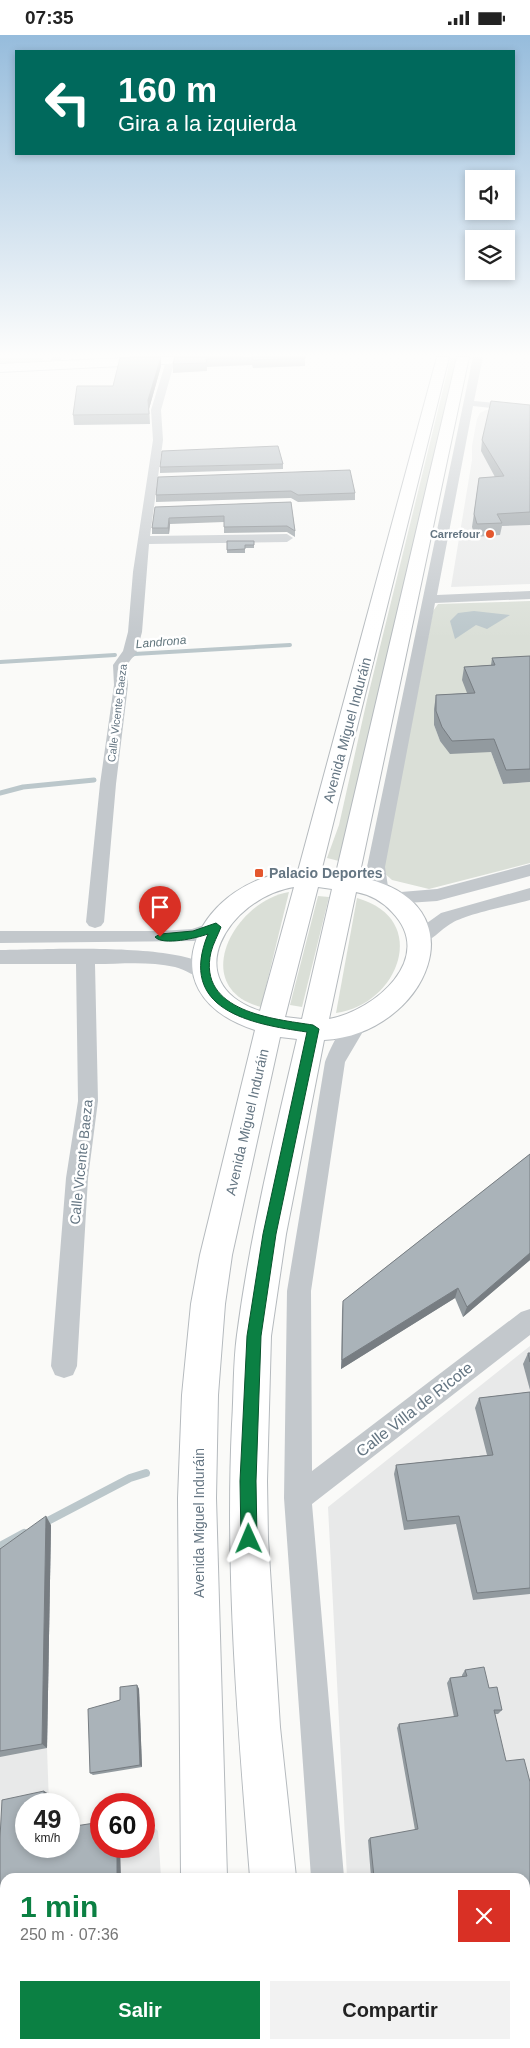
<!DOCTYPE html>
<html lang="es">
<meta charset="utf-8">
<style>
:root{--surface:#fff;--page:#f2f2f2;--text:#222;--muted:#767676;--accent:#0b8043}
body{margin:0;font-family:Helvetica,sans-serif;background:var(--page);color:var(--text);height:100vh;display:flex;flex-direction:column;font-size:19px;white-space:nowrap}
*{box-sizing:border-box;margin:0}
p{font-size:16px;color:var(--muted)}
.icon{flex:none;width:28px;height:28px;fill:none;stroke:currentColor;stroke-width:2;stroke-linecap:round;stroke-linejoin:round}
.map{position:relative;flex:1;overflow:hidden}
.panel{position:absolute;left:0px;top:1838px;width:530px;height:176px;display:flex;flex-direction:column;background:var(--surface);border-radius:15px 15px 0 0;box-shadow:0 2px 8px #0003}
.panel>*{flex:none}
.hud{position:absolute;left:15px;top:15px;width:500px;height:105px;border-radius:0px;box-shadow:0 2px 8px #0003;background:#00695c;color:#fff;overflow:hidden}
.buttons{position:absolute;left:465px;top:135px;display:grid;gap:10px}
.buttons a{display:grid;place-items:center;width:50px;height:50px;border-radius:0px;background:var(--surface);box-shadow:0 2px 8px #0003;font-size:25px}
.speed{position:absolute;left:15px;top:1758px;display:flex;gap:10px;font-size:25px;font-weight:700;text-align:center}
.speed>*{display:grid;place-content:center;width:65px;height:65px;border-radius:50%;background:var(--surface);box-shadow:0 2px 8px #0003;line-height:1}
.speed small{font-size:12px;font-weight:400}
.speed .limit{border:8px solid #d22;background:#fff;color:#111}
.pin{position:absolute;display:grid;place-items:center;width:42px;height:42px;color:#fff;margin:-51px -21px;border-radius:50% 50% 50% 0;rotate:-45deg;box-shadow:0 0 5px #0007}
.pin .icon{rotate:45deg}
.me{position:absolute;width:55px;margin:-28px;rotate:359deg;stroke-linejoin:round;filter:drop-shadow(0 0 4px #0008)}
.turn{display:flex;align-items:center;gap:18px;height:105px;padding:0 20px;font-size:22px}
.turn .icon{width:65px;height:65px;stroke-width:2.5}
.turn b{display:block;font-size:35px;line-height:42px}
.round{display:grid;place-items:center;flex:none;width:52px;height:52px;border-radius:0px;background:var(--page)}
.summary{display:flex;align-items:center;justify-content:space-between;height:85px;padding:0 20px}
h1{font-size:30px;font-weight:600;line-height:38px;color:var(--accent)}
.cta{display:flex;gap:10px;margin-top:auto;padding:10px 20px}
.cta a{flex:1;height:58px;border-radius:0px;background:var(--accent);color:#fff;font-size:20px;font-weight:600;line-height:58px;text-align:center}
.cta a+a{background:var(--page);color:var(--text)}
.status{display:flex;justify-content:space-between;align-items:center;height:35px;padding:0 25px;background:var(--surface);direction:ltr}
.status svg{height:14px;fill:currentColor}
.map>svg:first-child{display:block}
.built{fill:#e8e9e9}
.green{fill:#dadfd7}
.water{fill:#bbc7cb}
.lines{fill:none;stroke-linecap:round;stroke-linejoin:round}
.stream-far2{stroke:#bbc7cb;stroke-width:4}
.stream-far1{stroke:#bbc7cb;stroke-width:5}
.stream{stroke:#bbc7cb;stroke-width:8}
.secondary-casing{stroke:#b3babf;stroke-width:2}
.primary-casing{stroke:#b5babe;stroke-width:2}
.minor{fill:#c3c8cc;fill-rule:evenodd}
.secondary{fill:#fff;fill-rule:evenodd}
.primary{fill:#fff;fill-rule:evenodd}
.wall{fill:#929a9f}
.shaded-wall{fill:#777d82}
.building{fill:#aab3b9;stroke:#777d82}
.route{fill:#0b8043;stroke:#07532c}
.poi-dot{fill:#e4572e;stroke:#fff;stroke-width:2}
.labels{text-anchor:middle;stroke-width:5;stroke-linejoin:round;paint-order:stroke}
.far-poi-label{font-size:11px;font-weight:bold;fill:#657683;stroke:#fff;text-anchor:end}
.far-street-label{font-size:11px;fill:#657683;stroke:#fff}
.far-water-label{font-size:12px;font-style:italic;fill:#60757c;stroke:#fff}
.street-label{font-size:14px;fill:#657683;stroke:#fff}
.poi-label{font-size:14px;font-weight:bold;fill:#657683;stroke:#fff;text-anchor:start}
.near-street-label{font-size:16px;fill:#657683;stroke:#fff}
</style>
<div class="status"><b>07:35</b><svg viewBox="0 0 49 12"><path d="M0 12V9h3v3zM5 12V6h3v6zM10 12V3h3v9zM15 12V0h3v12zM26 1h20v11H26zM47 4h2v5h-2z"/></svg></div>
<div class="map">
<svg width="530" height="2013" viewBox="0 0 530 2013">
<rect width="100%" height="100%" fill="#fafaf8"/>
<g class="built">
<path d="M486,375L530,378V549L451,552L472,425V411L477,384L480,378Z"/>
<path d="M530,1311V2013H348V2009H525V1842H347L328,1472Z"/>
<path d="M51,1490L47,1713L49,1769H26V1811H144V1786L146,1785L158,1796L161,1842H5V2009H167L166,2013H0V1526Z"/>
</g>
<g class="green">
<path d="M0,322H43L42,327L0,329Z"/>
<path d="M451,322L457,323L339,826L327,823L339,790L367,665Z"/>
<path d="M530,566V634L463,645L472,671L434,674V690L440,706L491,717L503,749L530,747V828L429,854L392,845L383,837L433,576L438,569Z"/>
<path d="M289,857L261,972C189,953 232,867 289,857Z"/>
<path d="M318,861L329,862L302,972L290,970Z"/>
<path d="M357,863C432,884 398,970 336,978Z"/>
</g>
<path class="water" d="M474,576L510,580L487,594L476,590L455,604L450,586L458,578Z"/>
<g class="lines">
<g class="stream-far2">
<path d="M128,623L134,619L290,610"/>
<path d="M0,627L115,620"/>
</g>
<path class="stream-far1" d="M0,758L23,752L94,745"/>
<g class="stream">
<path d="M42,1489L130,1443L146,1438"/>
<path d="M0,1511L24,1498"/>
</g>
<g class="secondary-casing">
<path id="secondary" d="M144,322H229L223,326L0,337V329Z"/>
</g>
<g class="primary-casing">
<g id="primary">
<path d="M437,322H449L321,837L336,838L457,322H469L359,842C486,867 426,1000 324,1005L286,1199L271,1301L267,1446L268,1504L280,1692L296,1842H250C238,1691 225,1540 232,1389C234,1359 233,1329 237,1300C250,1200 274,1102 297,1004L280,1002L232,1220L225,1269L218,1360L216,1463L227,1842H181L178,1463L182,1360L191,1269L200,1220L255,995C138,957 203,841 298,836ZM294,852L260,976C176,948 228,863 294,852ZM318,852L332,854L302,984L285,982ZM356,857C371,860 382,866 392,877C437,923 374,976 329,984Z"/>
<rect x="176" y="2009" width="50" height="4"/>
<path d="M270,2009H320L322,2013H272Z"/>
</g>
</g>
<g class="minor">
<path d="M52,322H62L58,332L50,330Z"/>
<path d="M473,322H483L474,366L530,371V377L473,371L437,560L530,556V564L435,568L385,832L389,858L437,854L530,829V841L437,866L392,869L386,867L384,861L375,860L367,832Z"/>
<path d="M167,323L175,325L161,375L163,405L150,501L287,499L293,503L287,507L149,509L142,597L137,616L127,630L128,650L116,749L104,887L101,891L95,893L89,891L86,887L100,749L114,650L113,630L123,616L128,597L133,537L153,405L151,375Z"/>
<path d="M530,853V865C512,870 466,879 452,888C439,895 428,912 413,908L410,903L413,898L441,878Z"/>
<path d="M216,886L222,888L225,892L222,896L194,906L0,908V896H161L192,894Z"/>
<path d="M0,915C38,915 196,906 214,937L212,942C198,946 188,935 175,932C149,926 121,929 95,929L98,1066L88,1143L77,1331L73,1340L64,1343L55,1340L51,1331L66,1143L78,1066L76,929H0Z"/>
<path d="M358,981L365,983L368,988L345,1027L311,1256L312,1436L521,1277L530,1274V1300L312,1469L344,1842H311L284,1463L287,1256L325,1027C331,1012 342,986 358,981Z"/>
<rect x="311" y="2009" width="36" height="4"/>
</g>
<use href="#secondary" class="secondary"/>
<use href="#primary" class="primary"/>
</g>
<g class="wall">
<path d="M175,322H305V331L253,333L252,330L207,332V336L173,338V329Z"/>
<path d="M161,331L149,374L150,389L74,390L73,380L113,351Z"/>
<path d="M530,370V490L502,491L500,500L475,502L472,492L479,443L495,442L481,416L482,405Z"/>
<path d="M283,429V434L160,438V432Z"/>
<path d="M158,442L355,458V465L298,467L291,463L156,467V460Z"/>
<path d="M291,467L295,496V502L287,497L224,498V487L170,489L169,499H152V493L155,472Z"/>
<path d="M227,506H254V513H245V518H227Z"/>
<path d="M530,621V747L503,749L491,717L450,719L440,706L434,690V674L436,660L467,658L462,645L464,632L491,630L492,623Z"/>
<path d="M530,1119V1225L463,1282L455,1263L341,1334L342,1276L343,1266Z"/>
<path d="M528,1318H530V1355L523,1329Z"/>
<path d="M530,1357V1559L473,1565L456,1489L404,1495L394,1439L396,1430L487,1420L475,1373L479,1363Z"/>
<path d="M51,1490L47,1713L0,1722V1514Z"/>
<path d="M465,1635L489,1653L502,1675L498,1679H495L525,1842H371L368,1805L370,1803L415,1795L397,1693L399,1689L454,1682L447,1648L450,1643L462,1642V1640Z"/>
<path d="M137,1650L139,1654L142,1732L93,1740L90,1738L120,1665Z"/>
<path d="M388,2009H493L489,2013H388Z"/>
</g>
<g class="shaded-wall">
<path d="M161,322V331L149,374L150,389L148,365Z"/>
<path d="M169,483L170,489L169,499L168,493Z"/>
<path d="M530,1218V1225L463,1282L467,1272Z"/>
<path d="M458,1253L455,1263L341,1334L342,1325Z"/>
<path d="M46,1481L51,1490L47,1713L42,1709Z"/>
<path d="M137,1650L139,1654L142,1732L140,1730Z"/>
<path d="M44,1756L49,1759V1769H44Z"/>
<path d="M117,1811H120L121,1842H117Z"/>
<path d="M121,2009H124L125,2013H121Z"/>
</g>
<g class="building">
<path d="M148,322H161L148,365L149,379L73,380L77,351H113L120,323Z"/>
<path d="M175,322H243L206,324L207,328L173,329Z"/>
<path d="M252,322H305L306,323L253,325Z"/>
<path d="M491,366L530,370V477L497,479L502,488L477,489L474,479L479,443L504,441L482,405Z"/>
<path d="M278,411L283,429L160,432L162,416Z"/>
<path d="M350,435L355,458L298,460L291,456L156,460L158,442Z"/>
<path d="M291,467L295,496L287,491L224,492V481L169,483L168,493H152L155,472Z"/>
<path d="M227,506H254V510H245V514L227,515Z"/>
<path d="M530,621V734L506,735L494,704L452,706L442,692L436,676V660L475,658L464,632L495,630L492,623Z"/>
<path d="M530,1119V1218L467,1272L458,1253L342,1325L343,1266Z"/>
<path d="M528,1318H530V1327Z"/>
<path d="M530,1357V1553L477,1558L459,1481L407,1486L396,1430L493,1420L479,1363Z"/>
<path d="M46,1481L42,1709L0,1716V1514Z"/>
<path d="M484,1632L489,1653L497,1652L502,1675H494L506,1726L524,1724L530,1747V1964L525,1970V1842H374L370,1803L418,1794L399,1689L458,1681L450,1643L467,1641L465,1635Z"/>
<path d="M137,1650L140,1730L90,1738L88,1674L120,1665V1652Z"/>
<path d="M44,1756V1769H26V1811H69V1792L101,1787V1811H117V1842H5V2009H121V2013H0V1803L2,1765Z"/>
<path d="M390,2009H493L489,2013H390Z"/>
</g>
<linearGradient id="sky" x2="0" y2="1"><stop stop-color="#96bcdc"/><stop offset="0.53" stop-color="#fdfdfc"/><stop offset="1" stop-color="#fdfdfc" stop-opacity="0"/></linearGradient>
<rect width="530" height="604" fill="url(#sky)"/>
<path class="route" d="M216,888L221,892C218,900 213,909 211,917C197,977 274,984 313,990L319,994L276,1199L261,1301L256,1446L257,1504L254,1509L249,1512L243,1509L241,1504L240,1446L247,1301L263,1199L307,997C250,989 177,975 208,899C197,903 163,911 155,902L160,899L193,896Z"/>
<g class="poi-dot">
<circle cx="490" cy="499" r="5"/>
<rect x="254" y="833" width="10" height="10" rx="2.5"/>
</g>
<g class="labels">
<g class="far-poi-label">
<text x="480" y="503">Carrefour</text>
</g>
<g class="far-street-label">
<text transform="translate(117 678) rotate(-83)" y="4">Calle Vicente Baeza</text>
</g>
<g class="far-water-label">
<text transform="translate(161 607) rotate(-5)" y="4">Landrona</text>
</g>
<g class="street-label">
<text transform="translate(347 695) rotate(-75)" y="5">Avenida Miguel Induráin</text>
<text transform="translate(247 1087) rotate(-77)" y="5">Avenida Miguel Induráin</text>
<text transform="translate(81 1127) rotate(-84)" y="5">Calle Vicente Baeza</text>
<text transform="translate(199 1488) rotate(-90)" y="5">Avenida Miguel Induráin</text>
</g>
<g class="poi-label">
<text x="269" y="843">Palacio Deportes</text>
</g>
<g class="near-street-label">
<text transform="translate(414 1374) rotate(-38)" y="6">Calle Villa de Ricote</text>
</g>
</g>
</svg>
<div class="buttons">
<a><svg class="icon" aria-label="sound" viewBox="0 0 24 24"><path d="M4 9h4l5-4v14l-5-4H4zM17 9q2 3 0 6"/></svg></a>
<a><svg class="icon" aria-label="layers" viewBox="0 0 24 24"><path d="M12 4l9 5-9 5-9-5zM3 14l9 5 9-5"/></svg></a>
</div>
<div class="speed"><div>49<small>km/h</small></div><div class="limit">60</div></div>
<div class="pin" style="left:160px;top:902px;background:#d93025"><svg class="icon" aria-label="arrive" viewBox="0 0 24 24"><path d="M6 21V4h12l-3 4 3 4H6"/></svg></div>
<svg class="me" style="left:249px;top:1504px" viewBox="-20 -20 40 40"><path d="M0-17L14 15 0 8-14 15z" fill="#0b8043" stroke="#fff" stroke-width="4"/></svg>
<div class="hud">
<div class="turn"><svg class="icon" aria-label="left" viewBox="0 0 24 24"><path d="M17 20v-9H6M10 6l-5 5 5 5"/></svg><div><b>160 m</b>Gira a la izquierda</div></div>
</div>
<section class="panel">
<div class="summary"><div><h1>1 min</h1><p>250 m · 07:36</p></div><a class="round" style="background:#d93025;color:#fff"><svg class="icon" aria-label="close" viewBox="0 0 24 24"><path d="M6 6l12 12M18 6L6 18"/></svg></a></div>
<div class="cta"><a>Salir</a><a>Compartir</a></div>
</section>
</div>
